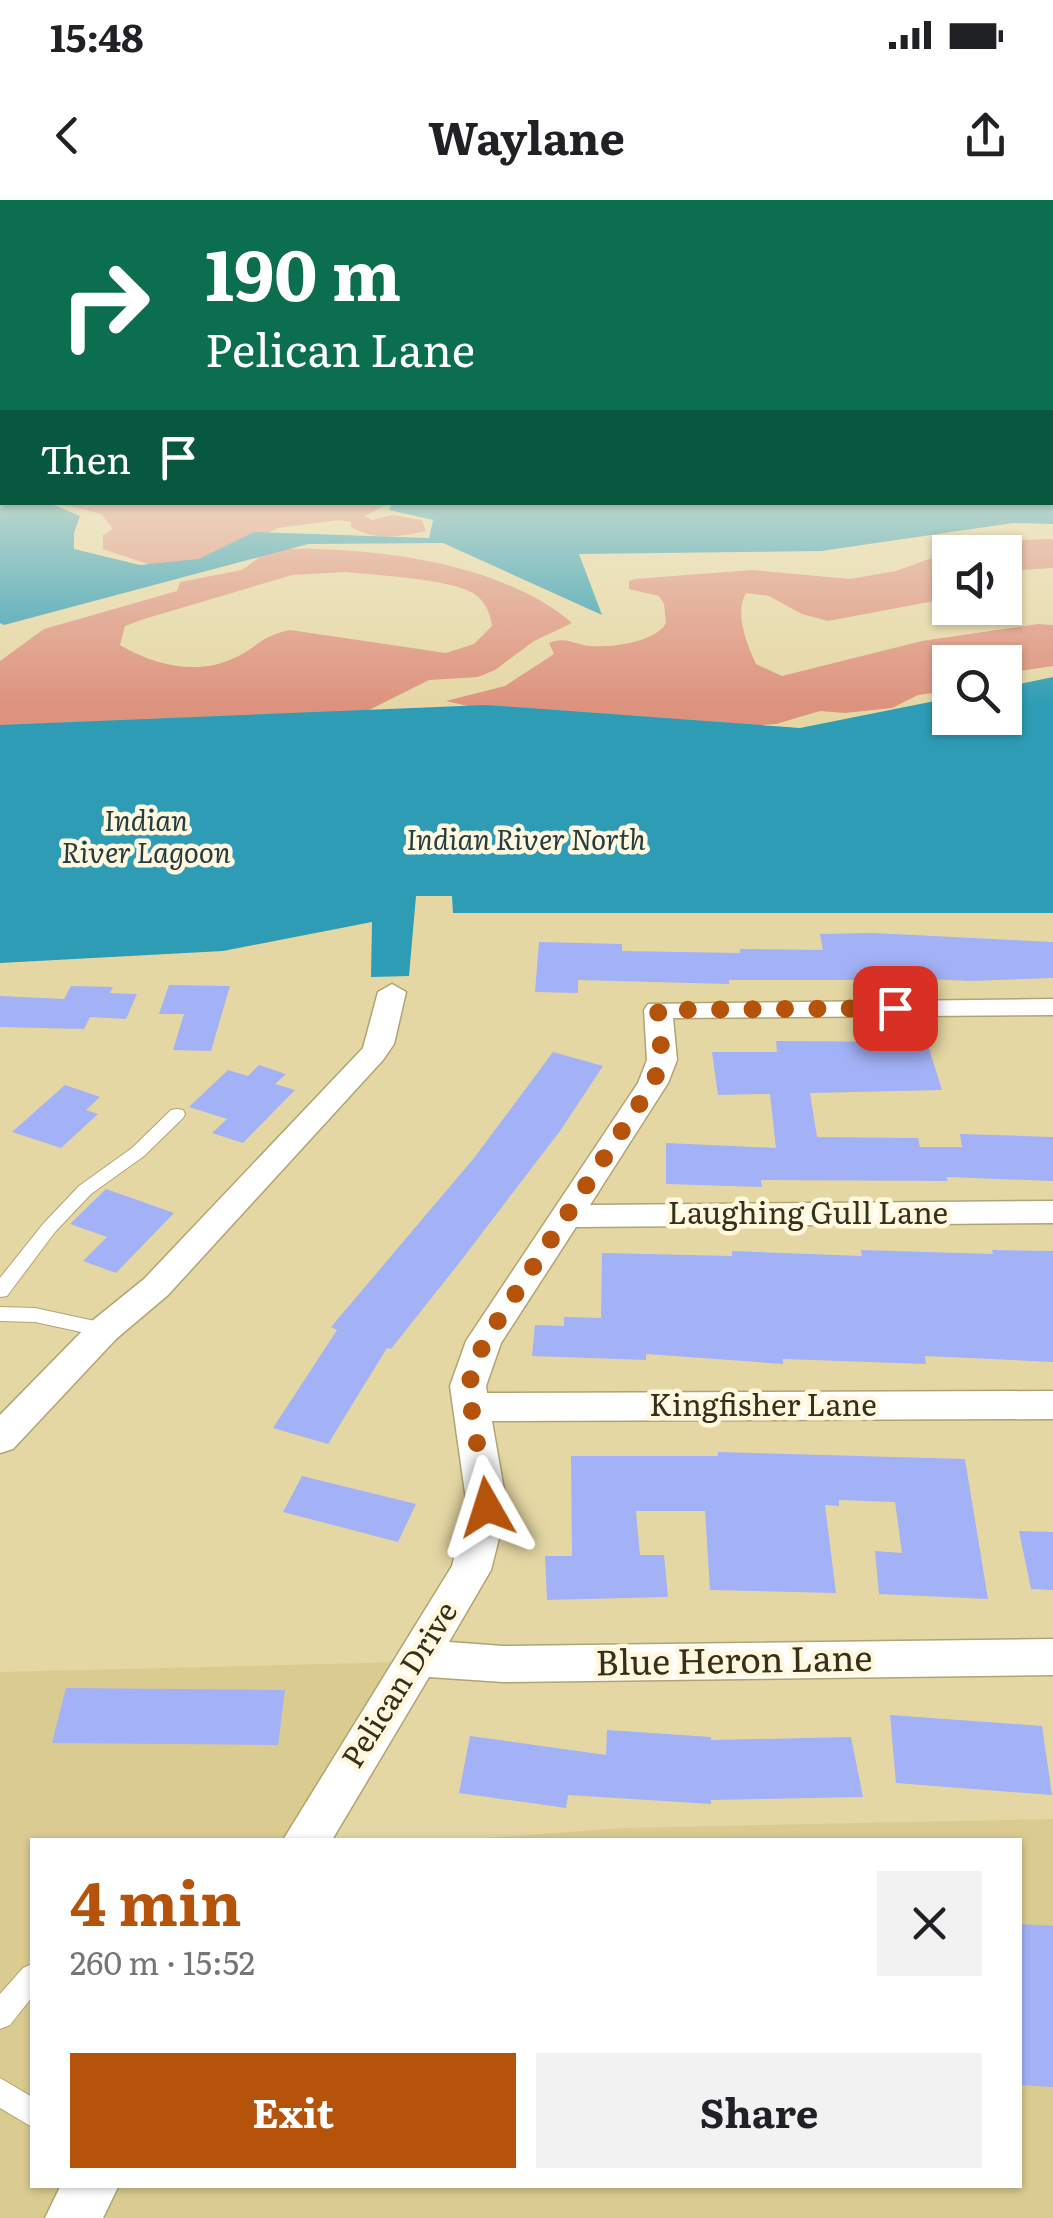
<!DOCTYPE html>
<meta charset="utf-8">
<style>
:root{--surface:#fff;--page:#f2f2f2;--text:#202124;--muted:#757577;--accent:#b45309}
body{margin:0;font-family:Literata,serif;background:var(--page);color:var(--text);height:100vh;display:flex;flex-direction:column;font-size:38px;white-space:nowrap}
*{box-sizing:border-box;margin:0}
p{font-size:32px;color:var(--muted)}
.icon{flex:none;width:55px;height:55px;fill:none;stroke:currentColor;stroke-width:2;stroke-linecap:round;stroke-linejoin:round}
.map{position:relative;flex:1;overflow:hidden}
.sheet{position:absolute;left:30px;top:1638px;width:992px;height:350px;display:flex;flex-direction:column;background:var(--surface);border-radius:0px;box-shadow:0 2px 8px #0004}
.sheet>*{flex:none}
.top-card{position:absolute;left:0px;top:0px;width:1055px;height:305px;box-shadow:0 2px 8px #0004;background:#0b6e4f;color:#fff;overflow:hidden}
.buttons{position:absolute;left:932px;top:335px;display:grid;gap:20px}
.buttons a{display:grid;place-items:center;width:90px;height:90px;border-radius:0px;background:var(--surface);box-shadow:0 2px 8px #0004;font-size:50px}
.pin{position:absolute;display:grid;place-items:center;width:85px;height:85px;color:#fff;margin:-42px;border-radius:20px;box-shadow:0 5px 15px #0006}
.me{position:absolute;width:110px;margin:-55px;rotate:354deg;stroke-linejoin:round;filter:drop-shadow(0 0 8px #0008)}
.turn{display:flex;align-items:center;gap:35px;height:210px;padding:0 40px;font-size:45px}
.turn .icon{width:130px;height:130px;stroke-width:2.5}
.turn b{display:block;font-size:70px;line-height:85px}
.then{display:flex;align-items:center;height:95px;padding:0 40px;background:#0003;gap:20px;font-size:38px}
.round{display:grid;place-items:center;flex:none;width:105px;height:105px;border-radius:0px;background:var(--page)}
.overview{display:flex;align-items:center;justify-content:space-between;height:170px;padding:0 40px}
h1{font-size:60px;font-weight:700;line-height:75px;color:var(--accent)}
.primary-button{display:flex;gap:20px;margin-top:auto;padding:20px 40px}
.primary-button a{flex:1;height:115px;border-radius:0px;background:var(--accent);color:#fff;font-size:40px;font-weight:700;line-height:115px;text-align:center}
.primary-button a+a{background:var(--page);color:var(--text)}
.status{display:flex;justify-content:space-between;align-items:center;height:70px;padding:0 50px;background:var(--surface);direction:ltr}
.status svg{height:28px;fill:currentColor}
header{display:flex;justify-content:space-between;align-items:center;height:130px;padding:0 40px;background:var(--surface);font-size:45px;font-weight:700}
.map>svg:first-child{display:block}
.built{fill:#dacb90}
.green{fill:#dd927e;fill-rule:evenodd}
.water{fill:#2e9cb4}
.building{fill:#a3b1f6}
.lines{fill:none;stroke-linecap:round;stroke-linejoin:round}
.lane-casing{stroke:#b1a472;stroke-width:2}
.street-casing{stroke:#b1a472;stroke-width:3}
.lane{fill:#fff;fill-rule:evenodd}
.street{fill:#fff;fill-rule:evenodd}
.route{stroke:#b45309;stroke-width:18;stroke-dasharray:0 32.4}
.labels{text-anchor:middle;stroke-width:9;stroke-linejoin:round;paint-order:stroke}
.far-water-label{font-size:28px;font-style:italic;fill:#243c42;stroke:#fff8df}
.street-label{font-size:30px;fill:#352f1b;stroke:#fff8df}
.near-street-label{font-size:35px;fill:#352f1b;stroke:#fff8df}
</style>
<div class="status"><b>15:48</b><svg viewBox="0 0 49 12"><path d="M0 12V9h3v3zM5 12V6h3v6zM10 12V3h3v9zM15 12V0h3v12zM26 1h20v11H26zM47 4h2v5h-2z"/></svg></div>
<header><svg class="icon" aria-label="back" viewBox="0 0 24 24"><path d="M15 5l-7 7 7 7"/></svg>Waylane<svg class="icon" aria-label="share" viewBox="0 0 24 24"><path d="M12 15V3M7 8l5-5 5 5M5 13v7h14v-7"/></svg></header>
<div class="map">
<svg width="1053" height="2018" viewBox="0 0 1053 2018">
<rect width="100%" height="100%" fill="#e5d7a4"/>
<path class="built" d="M404,1462L292,1640H32V1985H1020V1640H461L623,1628L1053,1619V2018H0V1472Z"/>
<g class="green">
<path d="M59,303H389L365,316L372,320L392,315L422,320L426,331C399,337 375,341 351,327V322L339,320L278,328L213,359L154,366L103,349V335L113,329L101,314Z"/>
<path d="M1053,339V368L1005,371V352H950V398L828,421L802,414L769,396L746,393C734,413 747,444 756,464L782,476L922,441L1038,424L1053,425V466L1005,473V462H950V491L918,495L892,508L845,513L820,511L776,524L713,529L542,523L446,501L505,486L554,454L549,443C565,436 574,444 589,446C611,448 656,442 666,423L664,404L659,396L629,389V381L635,379L752,370L850,379L896,371L954,350L997,341Z"/>
<path d="M285,349C373,347 503,363 572,423L534,441L495,470L478,477L429,480L365,512L0,541V461L44,429L177,391L180,382L242,370L260,357ZM345,372C375,375 449,379 473,393C485,401 490,412 492,426L474,444L446,453L290,430C258,437 259,447 234,458C197,476 154,465 120,445L125,426L144,419L292,375Z"/>
</g>
<g class="water">
<path d="M0,288L2,302L49,303L80,316L74,333V349L140,365L199,359L254,332L429,338L433,320L389,310L392,304L401,302L1053,303V324L1013,323L821,351L579,354L602,415L443,343L308,344L4,425L0,423Z"/>
<path d="M1053,477V713H453L452,696H416L409,776L371,777L372,722L223,751L0,763V525L486,505L800,528L950,498V518H1005V487Z"/>
</g>
<g class="building">
<path d="M873,733L1053,742V778L971,781L867,776L868,780H729V784L578,780V793L535,792L539,742L622,744V751L740,753V749L823,750L820,734Z"/>
<path d="M169,785L230,786L211,851L173,850L184,814H159Z"/>
<path d="M71,786L113,787L110,793L137,794L126,819L90,817L84,829L0,827V796L64,799Z"/>
<path d="M776,841L927,842L942,890L810,893L817,937L918,938L920,947H962L960,934L1053,937V981L946,977L948,981L761,980L762,987L666,984V943L776,948L770,894L718,895L712,852H777Z"/>
<path d="M553,852L603,866L560,931L460,1062L391,1149L387,1148L328,1244L273,1228L337,1130L331,1127L474,958Z"/>
<path d="M259,865L286,874L275,884L295,890L243,943L212,933L227,919L189,907L228,870L248,876Z"/>
<path d="M65,885L100,897L86,910L98,914L61,948L12,932Z"/>
<path d="M106,989L174,1013L116,1073L83,1061L107,1037L70,1024Z"/>
<path d="M861,1050L993,1054L992,1050L1053,1051V1162L925,1156L926,1164L783,1159V1164L646,1154V1160L532,1156L535,1125L564,1126V1117L601,1118L602,1053L732,1056V1051L862,1056Z"/>
<path d="M718,1252L965,1259L988,1399L879,1394L875,1351L902,1353L895,1302L839,1300V1306L825,1305L836,1393L710,1390L705,1311H636L640,1355H664L668,1397L547,1400L545,1356H572L571,1256H718Z"/>
<path d="M302,1276L416,1304L398,1342L283,1312Z"/>
<path d="M1019,1331L1053,1332V1390L1031,1389Z"/>
<path d="M66,1488L285,1490L278,1545L52,1543Z"/>
<path d="M890,1515L1042,1526L1052,1595L896,1583Z"/>
<path d="M607,1530L711,1537V1540L851,1537L863,1597L711,1600V1604L568,1595L566,1608L459,1593L470,1536L606,1555Z"/>
<path d="M1020,1724L1053,1726V1887L1020,1885Z"/>
</g>
<g class="lines">
<g class="lane-casing">
<g id="lane">
<path d="M177,909L183,910L185,914L183,918L144,956L91,994L55,1032L7,1096L0,1097V1078L43,1024L79,986L132,948L171,910Z"/>
<path d="M0,1107L35,1108L104,1123L111,1125L113,1130L111,1135L104,1137L35,1122L0,1121Z"/>
<path d="M32,1764V1797L10,1825L0,1829V1794L23,1768Z"/>
<path d="M0,1878L32,1897V1927L0,1908Z"/>
</g>
</g>
<g class="street-casing">
<g id="street">
<path d="M392,784L406,792L394,844L383,860L168,1095L116,1139L13,1249L0,1253V1215L92,1121L144,1079L363,848L378,792Z"/>
<path d="M1053,799V815L673,818L677,860L668,883L590,1005L1053,1001V1023L576,1027L501,1143L486,1186L487,1193L1053,1191V1219L492,1221L507,1307L491,1370L449,1442L503,1446L1053,1439V1475L503,1482L429,1477L332,1640H283L452,1366L467,1307L450,1186L466,1141L638,883L647,860L644,810L648,804Z"/>
<path d="M61,1985H119L103,2018H45Z"/>
</g>
</g>
<use href="#lane" class="lane"/>
<use href="#street" class="street"/>
</g>
<linearGradient id="sky" x2="0" y2="1"><stop stop-color="#5daad3"/><stop offset="0.44" stop-color="#f3edd6"/><stop offset="1" stop-color="#f3edd6" stop-opacity="0"/></linearGradient>
<rect width="1053" height="507" fill="url(#sky)"/>
<g class="lines">
<path class="route" d="M487,1307L468,1186L484,1142L653,883L662,860L658,810L895,808"/>
</g>
<g class="labels">
<g class="far-water-label">
<text x="146" y="631">Indian<tspan x="146" dy="32">River Lagoon</tspan></text>
<text x="526" y="650">Indian River North</text>
</g>
<g class="street-label">
<text x="808" y="1024">Laughing Gull Lane</text>
<text x="763" y="1216">Kingfisher Lane</text>
<text transform="translate(400 1485) rotate(-58)" y="10">Pelican Drive</text>
</g>
<g class="near-street-label">
<text transform="translate(734 1461) rotate(-1)" y="12">Blue Heron Lane</text>
</g>
</g>
</svg>
<div class="buttons">
<a><svg class="icon" aria-label="sound" viewBox="0 0 24 24"><path d="M4 9h4l5-4v14l-5-4H4zM17 9q2 3 0 6"/></svg></a>
<a><svg class="icon" aria-label="search" viewBox="0 0 24 24"><circle cx="10" cy="10" r="6"/><path d="M15 15l6 6"/></svg></a>
</div>
<div class="pin" style="left:895px;top:808px;background:#d93025"><svg class="icon" aria-label="arrive" viewBox="0 0 24 24"><path d="M6 21V4h12l-3 4 3 4H6"/></svg></div>
<svg class="me" style="left:487px;top:1307px" viewBox="-20 -20 40 40"><path d="M0-17L14 15 0 8-14 15z" fill="#b45309" stroke="#fff" stroke-width="4"/></svg>
<div class="top-card">
<div class="turn"><svg class="icon" aria-label="right" viewBox="0 0 24 24"><path d="M7 20v-9h11M14 6l5 5-5 5"/></svg><div><b>190 m</b>Pelican Lane</div></div>
<div class="then">Then<svg class="icon" aria-label="arrive" viewBox="0 0 24 24"><path d="M6 21V4h12l-3 4 3 4H6"/></svg></div>
</div>
<section class="sheet">
<div class="overview"><div><h1>4 min</h1><p>260 m · 15:52</p></div><a class="round"><svg class="icon" aria-label="close" viewBox="0 0 24 24"><path d="M6 6l12 12M18 6L6 18"/></svg></a></div>
<div class="primary-button"><a>Exit</a><a>Share</a></div>
</section>
</div>
